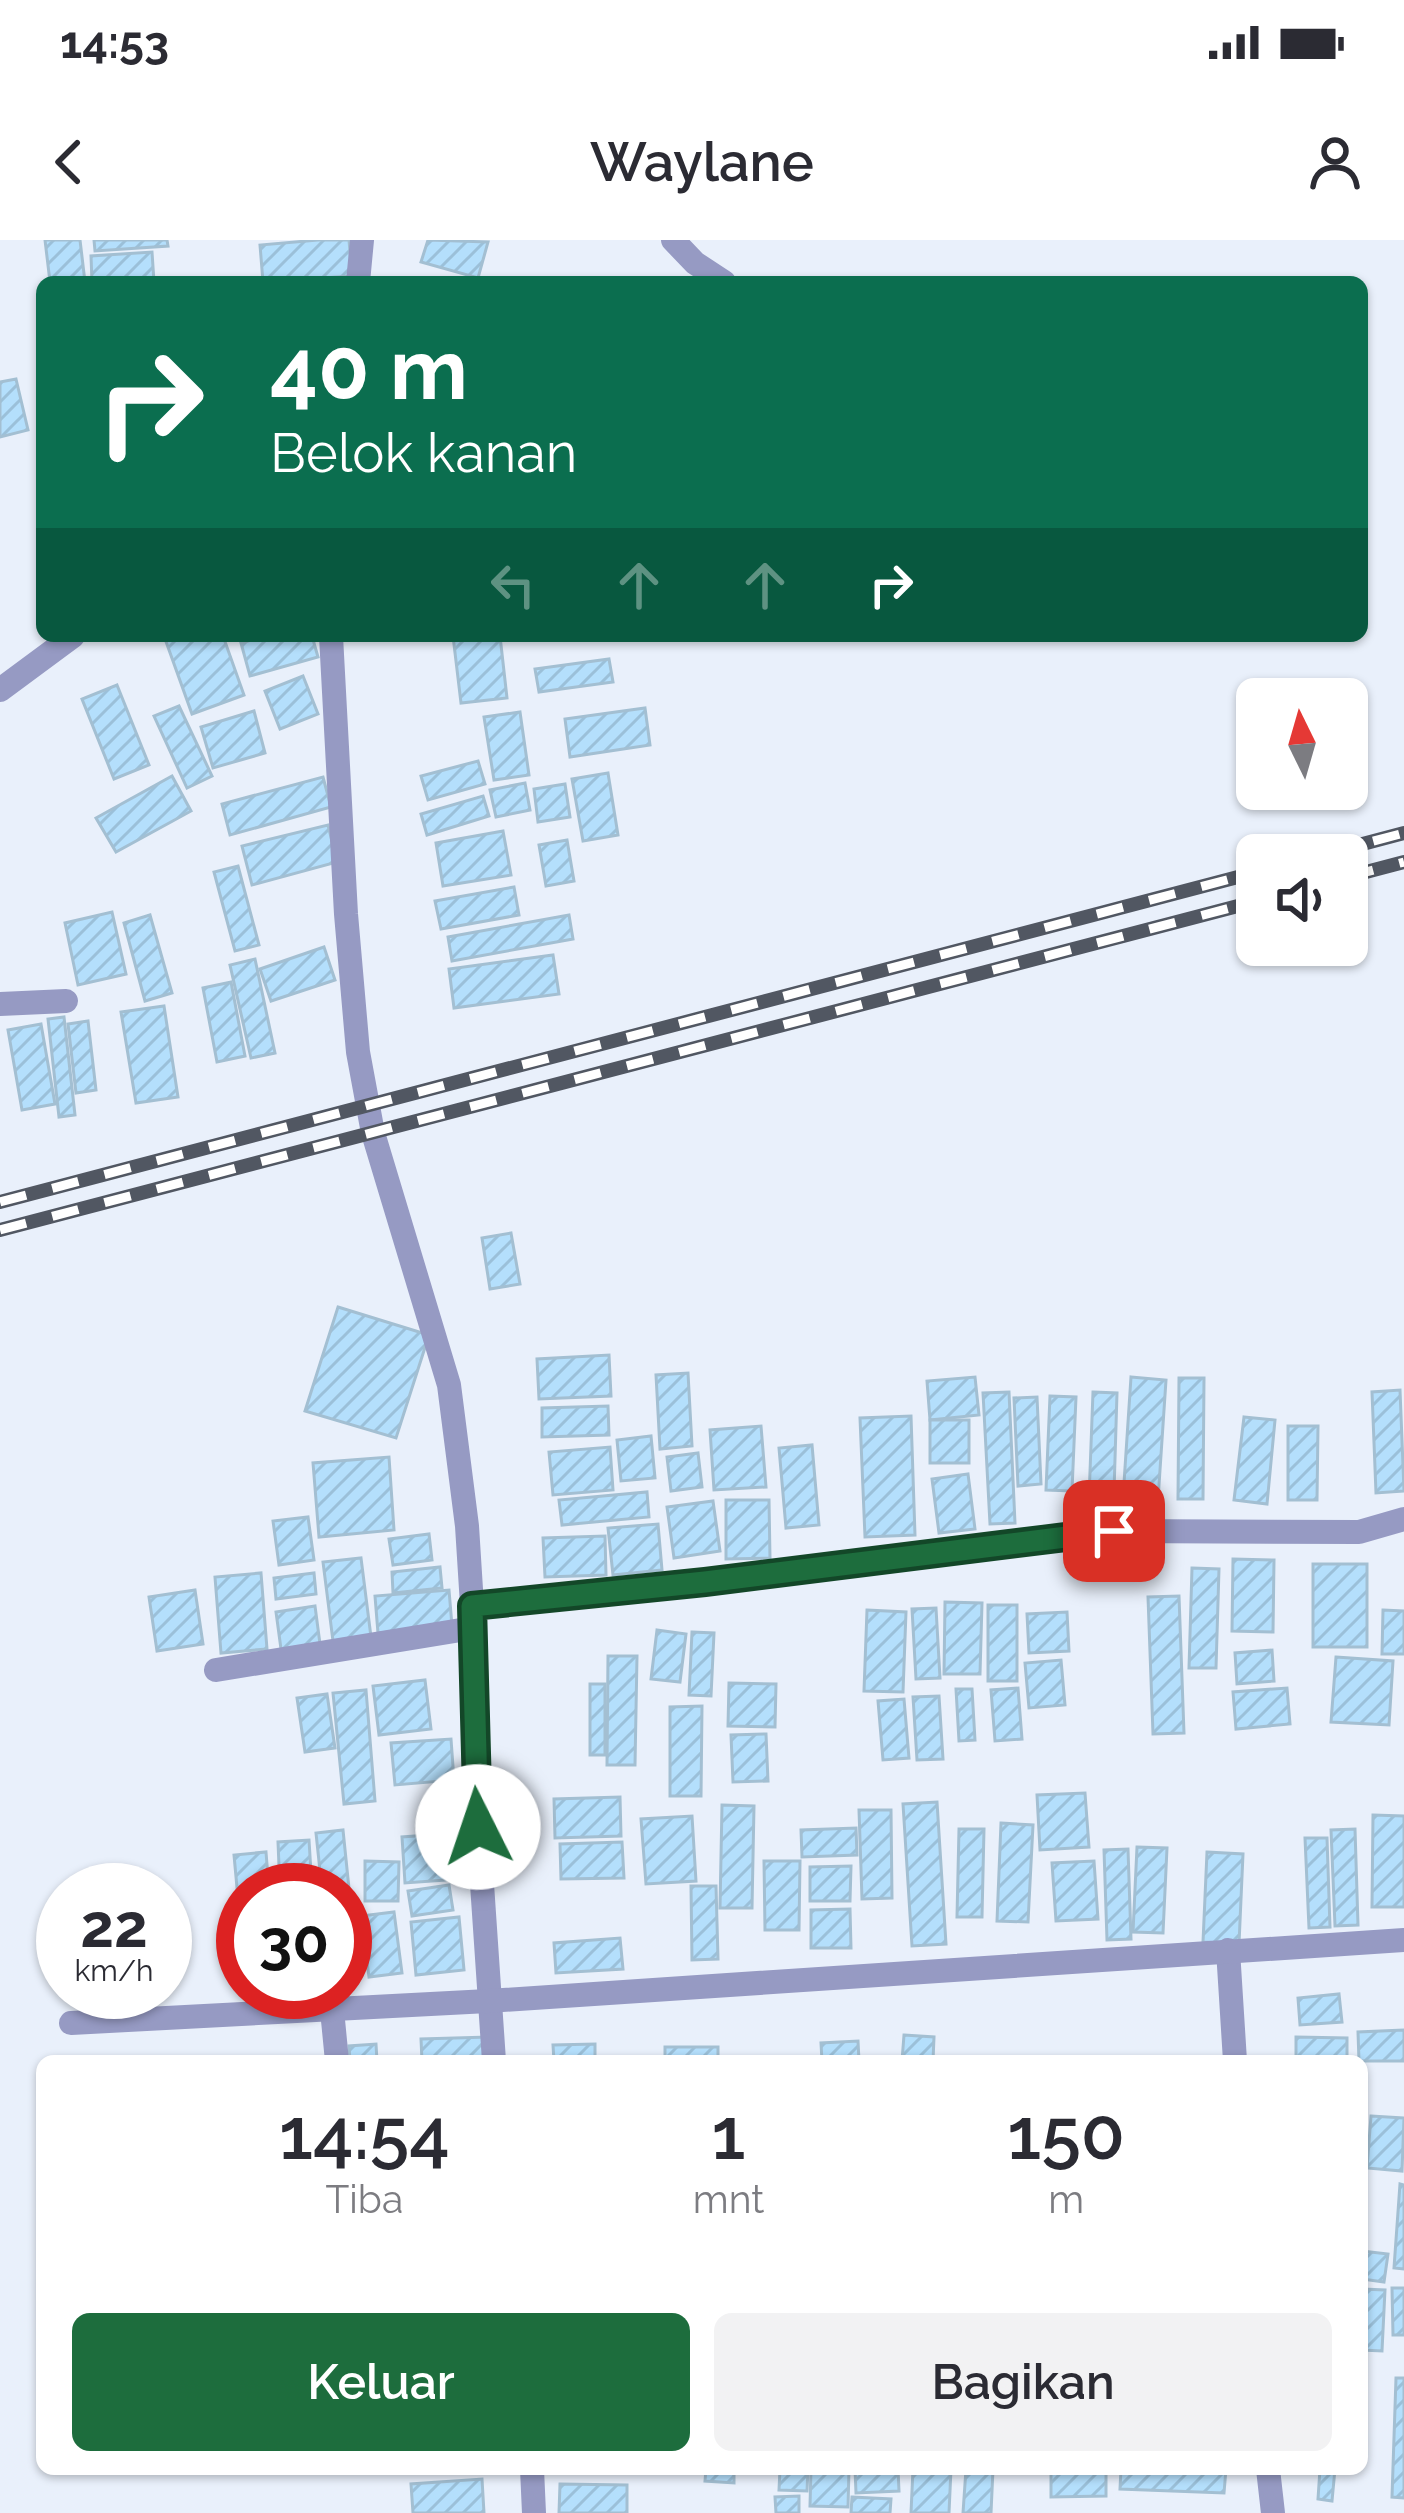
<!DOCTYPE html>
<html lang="id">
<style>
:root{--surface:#fff;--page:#f2f2f3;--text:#2b2b33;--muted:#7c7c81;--accent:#1d6d3d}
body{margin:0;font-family:Raleway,sans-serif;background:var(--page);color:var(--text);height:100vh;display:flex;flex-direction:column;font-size:45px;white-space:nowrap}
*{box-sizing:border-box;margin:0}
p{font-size:39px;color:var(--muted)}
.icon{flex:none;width:66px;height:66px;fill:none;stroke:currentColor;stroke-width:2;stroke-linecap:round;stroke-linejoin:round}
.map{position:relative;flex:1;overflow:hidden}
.side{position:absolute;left:36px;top:1815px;width:1332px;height:420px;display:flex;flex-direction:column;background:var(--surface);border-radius:18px;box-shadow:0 3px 9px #0004}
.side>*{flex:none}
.banner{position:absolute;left:36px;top:36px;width:1332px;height:366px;border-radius:18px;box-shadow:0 3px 9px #0004;background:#0b6e4f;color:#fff;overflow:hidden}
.needle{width:78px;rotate:355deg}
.fabs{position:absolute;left:1236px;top:438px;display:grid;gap:24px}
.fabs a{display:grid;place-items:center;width:132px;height:132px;border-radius:18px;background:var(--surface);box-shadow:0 3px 9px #0004;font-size:60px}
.speed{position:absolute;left:36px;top:1623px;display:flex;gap:24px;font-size:60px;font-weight:700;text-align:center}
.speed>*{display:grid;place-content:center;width:156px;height:156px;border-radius:50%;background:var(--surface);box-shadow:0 3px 9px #0004;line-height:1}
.speed small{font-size:30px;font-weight:400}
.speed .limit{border:18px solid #d22;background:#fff;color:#111}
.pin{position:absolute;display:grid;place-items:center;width:102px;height:102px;color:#fff;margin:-51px;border-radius:24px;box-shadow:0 6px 18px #0006}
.me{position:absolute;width:132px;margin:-66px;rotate:356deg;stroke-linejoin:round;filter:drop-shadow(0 0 9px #0008)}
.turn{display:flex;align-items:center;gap:42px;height:252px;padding:0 36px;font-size:54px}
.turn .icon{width:156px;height:156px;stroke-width:2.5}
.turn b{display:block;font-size:84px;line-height:102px}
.lanes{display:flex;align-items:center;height:114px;padding:0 36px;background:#0003;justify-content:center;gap:60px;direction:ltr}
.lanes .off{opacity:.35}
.eta{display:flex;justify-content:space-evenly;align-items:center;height:204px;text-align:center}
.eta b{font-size:72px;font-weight:600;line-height:84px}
.button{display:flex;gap:24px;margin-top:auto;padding:24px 36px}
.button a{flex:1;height:138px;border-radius:18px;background:var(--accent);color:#fff;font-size:48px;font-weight:600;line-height:138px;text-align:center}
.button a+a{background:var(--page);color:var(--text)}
.status{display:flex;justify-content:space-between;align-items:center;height:84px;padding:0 60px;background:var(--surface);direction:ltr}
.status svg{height:33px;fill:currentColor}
header{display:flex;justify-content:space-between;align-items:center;height:156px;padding:0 36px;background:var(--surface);font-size:54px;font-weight:600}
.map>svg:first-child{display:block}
.building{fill:url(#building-hatch);stroke:#a3bfd2;stroke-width:3}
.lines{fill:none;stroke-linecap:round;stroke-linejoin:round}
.street{stroke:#969ac3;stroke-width:24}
.rail-casing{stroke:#515762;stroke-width:14}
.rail{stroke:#fff;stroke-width:9;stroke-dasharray:27;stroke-linecap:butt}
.route-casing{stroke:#134728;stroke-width:30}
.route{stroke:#1d6d3d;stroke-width:21}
</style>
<div class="status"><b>14:53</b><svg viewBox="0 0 49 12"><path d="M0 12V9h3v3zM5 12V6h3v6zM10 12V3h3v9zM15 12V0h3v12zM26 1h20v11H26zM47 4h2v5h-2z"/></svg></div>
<header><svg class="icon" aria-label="back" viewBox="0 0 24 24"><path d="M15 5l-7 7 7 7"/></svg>Waylane<svg class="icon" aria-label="person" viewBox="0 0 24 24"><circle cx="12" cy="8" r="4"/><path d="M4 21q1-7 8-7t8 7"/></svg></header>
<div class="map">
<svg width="1404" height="2273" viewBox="0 0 1404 2273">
<defs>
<pattern id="building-hatch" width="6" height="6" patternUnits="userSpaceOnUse" patternTransform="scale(3)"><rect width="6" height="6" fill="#b4dffc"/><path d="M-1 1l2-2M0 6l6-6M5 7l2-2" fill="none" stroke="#9bc0d9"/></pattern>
</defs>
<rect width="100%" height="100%" fill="#e9f0fb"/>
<g class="building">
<path d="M45,0H80L85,42H50Z"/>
<path d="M94,0H167L168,6L95,11Z"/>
<path d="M318,0H349L352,36L263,42L260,5Z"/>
<path d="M428,0L488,2L478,38L421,22Z"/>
<path d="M152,12L154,42H92L91,16Z"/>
<path d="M16,139L28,190L0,197V142Z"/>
<path d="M164,396H223L244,455L192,474Z"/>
<path d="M266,396H312L318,417L250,436L241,403Z"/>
<path d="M453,396H500L507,458L461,463Z"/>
<path d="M609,419L613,442L539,452L535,429Z"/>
<path d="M303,436L318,474L280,489L265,451Z"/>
<path d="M117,445L149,525L114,539L82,459Z"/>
<path d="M179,466L212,536L187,548L154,476Z"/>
<path d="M645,468L650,505L570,517L565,479Z"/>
<path d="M254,471L265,513L213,528L201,487Z"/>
<path d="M520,472L529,535L494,540L484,477Z"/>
<path d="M478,521L485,544L428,560L421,536Z"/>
<path d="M608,533L618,595L583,601L572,539Z"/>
<path d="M172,536L191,571L116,612L96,578Z"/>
<path d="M323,537L331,567L230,595L222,564Z"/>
<path d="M525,543L530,570L496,577L490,550Z"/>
<path d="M565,544L570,577L538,582L534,549Z"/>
<path d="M483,556L489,576L427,595L421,574Z"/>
<path d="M328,585L337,622L252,645L242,606Z"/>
<path d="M503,591L511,635L443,646L436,603Z"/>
<path d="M567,600L574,641L546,646L539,605Z"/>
<path d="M238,626L259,705L235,711L214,632Z"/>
<path d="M514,647L519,675L441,689L435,661Z"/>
<path d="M112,672L126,734L78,745L65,683Z"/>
<path d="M150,675L172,753L145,761L124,683Z"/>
<path d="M569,675L573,699L452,721L448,697Z"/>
<path d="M324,707L335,740L271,761L260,729Z"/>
<path d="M553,715L559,754L454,768L449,729Z"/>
<path d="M255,719L275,813L251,818L230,725Z"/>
<path d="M231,742L245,816L217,822L203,748Z"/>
<path d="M164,766L178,857L136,863L121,772Z"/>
<path d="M64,777L75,875L59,877L48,779Z"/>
<path d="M88,781L96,850L76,853L68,784Z"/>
<path d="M41,784L55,864L22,870L8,790Z"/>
<path d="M511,993L520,1044L490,1049L482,998Z"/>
<path d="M338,1067L429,1095L396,1198L305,1171Z"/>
<path d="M609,1115L611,1156L539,1159L537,1119Z"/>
<path d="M688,1133L692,1206L660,1209L656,1135Z"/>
<path d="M975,1137L979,1175L930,1180L927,1141Z"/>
<path d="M1131,1137L1166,1140L1158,1260L1123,1258Z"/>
<path d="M1179,1138H1204L1203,1259H1178Z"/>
<path d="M1400,1150L1404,1251L1376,1253L1372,1152Z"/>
<path d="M1009,1152L1015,1283L990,1284L983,1153Z"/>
<path d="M1093,1152L1117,1153L1113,1285H1088Z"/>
<path d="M1050,1156L1076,1157L1072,1251L1046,1250Z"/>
<path d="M1037,1157L1041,1244L1018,1246L1014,1158Z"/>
<path d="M608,1166L609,1195L542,1197V1168Z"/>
<path d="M911,1176L915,1295L865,1297L860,1178Z"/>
<path d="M1244,1177L1275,1180L1267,1264L1234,1260Z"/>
<rect x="930" y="1180" width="39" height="43"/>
<path d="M761,1186L766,1247L714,1250L710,1190Z"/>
<path d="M1288,1186H1318L1317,1260H1288Z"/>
<path d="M651,1196L655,1238L621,1241L617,1200Z"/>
<path d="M812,1205L819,1285L786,1288L779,1208Z"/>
<path d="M610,1207L613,1250L553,1255L549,1212Z"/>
<path d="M698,1213L702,1247L671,1251L667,1217Z"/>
<path d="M389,1217L394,1290L319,1297L313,1223Z"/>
<path d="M968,1234L975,1289L939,1293L932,1239Z"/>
<path d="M647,1252L649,1277L562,1285L559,1260Z"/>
<path d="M726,1260H769L770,1318L726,1319Z"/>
<path d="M713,1261L720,1311L674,1318L667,1267Z"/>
<path d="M308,1277L314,1320L279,1325L273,1281Z"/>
<path d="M658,1284L662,1330L613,1335L608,1288Z"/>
<path d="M429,1294L432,1320L393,1325L389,1299Z"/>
<path d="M605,1296L606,1335L545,1337L543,1298Z"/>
<path d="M361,1318L371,1397L333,1401L323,1322Z"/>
<path d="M1233,1319L1274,1320L1273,1392L1232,1391Z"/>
<rect x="1313" y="1324" width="54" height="83"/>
<path d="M440,1327L442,1348L393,1353L392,1332Z"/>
<path d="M1192,1328L1219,1329L1216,1428H1189Z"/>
<path d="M261,1333L267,1409L221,1413L215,1337Z"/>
<path d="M314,1333L316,1354L276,1359L274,1338Z"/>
<path d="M195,1350L203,1404L157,1411L149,1357Z"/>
<path d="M449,1350L452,1386L378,1393L375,1356Z"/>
<path d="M1179,1356L1184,1493L1153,1494L1148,1357Z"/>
<path d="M945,1362L982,1363L980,1434H944Z"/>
<rect x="988" y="1365" width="29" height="76"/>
<path d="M315,1366L320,1404L281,1409L276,1372Z"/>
<path d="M936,1368L940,1438L916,1439L912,1369Z"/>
<path d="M867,1370L906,1372L903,1452L864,1451Z"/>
<path d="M1383,1370L1404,1371V1414H1382Z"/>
<path d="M1067,1372L1069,1411L1029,1413L1027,1374Z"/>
<path d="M657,1390L686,1394L680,1442L651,1439Z"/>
<path d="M692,1392L714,1393L711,1456L689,1455Z"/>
<path d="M1272,1410L1274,1441L1237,1444L1235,1413Z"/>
<path d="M608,1416H637L635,1525H607Z"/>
<path d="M1336,1417L1393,1421L1389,1485L1331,1482Z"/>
<path d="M1061,1420L1065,1465L1029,1468L1025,1423Z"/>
<path d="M425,1440L431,1489L379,1495L373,1446Z"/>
<path d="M729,1443L776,1444L775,1487L728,1486Z"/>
<rect x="590" y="1444" width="15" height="71"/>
<path d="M1018,1448L1022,1499L995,1501L991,1450Z"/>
<path d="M1287,1448L1290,1484L1236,1489L1233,1452Z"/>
<path d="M956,1449H972L975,1500L959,1501Z"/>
<path d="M366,1450L375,1561L344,1564L333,1453Z"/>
<path d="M327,1454L335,1508L305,1512L297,1458Z"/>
<path d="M939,1456L943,1519L917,1520L913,1457Z"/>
<path d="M904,1459L909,1518L883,1520L878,1461Z"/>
<path d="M702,1466L701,1556H670V1467Z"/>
<path d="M766,1494L768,1541L733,1542L731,1495Z"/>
<path d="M451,1499L454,1540L395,1545L391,1503Z"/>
<path d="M1085,1553L1089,1607L1040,1610L1037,1555Z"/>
<path d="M620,1557L621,1596L555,1598L554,1559Z"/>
<path d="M937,1562L946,1704L912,1706L903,1564Z"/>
<path d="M722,1565L754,1566L752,1668H720Z"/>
<path d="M859,1570H891L892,1658L862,1659Z"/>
<path d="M1373,1575L1404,1576V1667H1372Z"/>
<path d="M692,1576L696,1641L646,1644L641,1579Z"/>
<path d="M1001,1583L1033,1585L1028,1682L997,1681Z"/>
<path d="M856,1588L857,1615L802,1617L801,1590Z"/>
<path d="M959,1589H984L982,1677H957Z"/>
<path d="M1355,1589L1358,1685L1335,1686L1331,1590Z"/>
<path d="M343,1590L351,1668L345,1669V1650H322L316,1593Z"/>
<path d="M456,1593L459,1639L405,1643L402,1597Z"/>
<path d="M1305,1598H1327L1330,1687L1309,1688Z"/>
<path d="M309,1600L312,1649L280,1650L278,1602Z"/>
<path d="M622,1602L624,1638L561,1639L560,1604Z"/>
<path d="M1137,1607L1167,1608L1163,1693L1133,1692Z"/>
<path d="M1128,1609L1131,1699L1107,1700L1104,1610Z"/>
<path d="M266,1612L269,1650H243V1713L234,1615Z"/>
<path d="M1207,1612L1243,1614L1239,1704L1203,1702Z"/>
<path d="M365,1621L399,1622L398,1661H365Z"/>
<path d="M764,1621H800L799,1690H765Z"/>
<path d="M1094,1621L1098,1679L1056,1681L1052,1623Z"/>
<path d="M851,1626L850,1661H810V1627Z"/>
<path d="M449,1645L453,1670L412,1676L408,1651Z"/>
<path d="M691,1646H716L718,1719L692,1720Z"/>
<path d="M850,1669L851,1708H811V1670Z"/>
<path d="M394,1672L402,1733L369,1737L361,1676Z"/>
<path d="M459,1677L464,1730L416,1735L411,1682Z"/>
<path d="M345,1678H354L357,1742H345Z"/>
<path d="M620,1698L623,1729L556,1733L554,1703Z"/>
<path d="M1339,1754L1342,1782L1300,1785L1298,1758Z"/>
<path d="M1404,1790V1821H1359L1358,1792Z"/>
<path d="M904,1795L934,1797L933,1821H902Z"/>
<path d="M488,1797V1821H422L421,1799Z"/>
<path d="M1296,1797L1347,1798V1821H1296Z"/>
<path d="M858,1801L859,1821H822L821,1803Z"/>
<path d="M376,1804L377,1821H350L349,1806Z"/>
<path d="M595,1804V1821H554L553,1805Z"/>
<rect x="665" y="1807" width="53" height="14"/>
<path d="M1371,1876L1404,1878L1402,1931L1367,1928Z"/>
<path d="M1400,1944L1404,1945V2029L1394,2028Z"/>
<path d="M1362,2011L1388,2014L1384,2042L1362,2039Z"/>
<path d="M1392,2048H1404V2095H1393Z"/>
<path d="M1362,2049L1385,2050L1382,2111L1362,2110Z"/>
<path d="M1396,2138H1404V2258L1392,2257Z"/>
<path d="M706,2229H734V2243L705,2241Z"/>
<path d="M780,2229H808L807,2251L779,2250Z"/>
<path d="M811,2229H849L848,2267L810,2266Z"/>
<path d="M855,2229H898L899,2251L856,2253Z"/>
<path d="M913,2229H951L949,2273H911Z"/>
<path d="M966,2229H993L991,2273H963Z"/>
<path d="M1051,2229H1106V2256L1051,2257Z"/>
<path d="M1121,2229H1226L1224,2253L1120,2249Z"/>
<path d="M1320,2229H1335L1332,2261L1318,2259Z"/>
<path d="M482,2239L484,2273H413L411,2244Z"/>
<path d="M560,2244L627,2245V2273H559Z"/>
<path d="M799,2256V2273H776L775,2257Z"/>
<path d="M852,2257L891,2259L890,2273H851Z"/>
</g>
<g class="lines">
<g class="street">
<path d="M673,0L695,23L724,42"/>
<path d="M358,42L362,0"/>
<path d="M331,396L346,674L358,812L373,893L449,1145L467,1286L472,1365L474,1526L494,1821"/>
<path d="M0,450L73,396"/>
<path d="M0,764L66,761"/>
<path d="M472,1365L705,1343L1114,1291L1359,1292L1404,1279"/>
<path d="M216,1430L473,1388"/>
<path d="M1228,1710L1235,1821"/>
<path d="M332,1770L337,1821"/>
<path d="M71,1783L488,1761L1404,1700"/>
<path d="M532,2229L534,2273"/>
<path d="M1268,2229L1273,2273"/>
</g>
<g class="rail-casing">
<g id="rail">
<path d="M1321,615L1404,593"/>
<path d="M1347,637L1404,622"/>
<path d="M0,962L1257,632"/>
<path d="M0,990L1257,661"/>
</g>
</g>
<use href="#rail" class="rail"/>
</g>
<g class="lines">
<g class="route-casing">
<path id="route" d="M478,1587L472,1366L705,1342L1114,1291"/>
</g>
<use href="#route" class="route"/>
</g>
</svg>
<div class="fabs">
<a><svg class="needle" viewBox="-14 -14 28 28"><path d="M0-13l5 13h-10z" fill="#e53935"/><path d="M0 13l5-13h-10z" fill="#7c7c81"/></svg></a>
<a><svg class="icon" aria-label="sound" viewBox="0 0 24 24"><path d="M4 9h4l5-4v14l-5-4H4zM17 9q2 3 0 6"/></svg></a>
</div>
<div class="speed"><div>22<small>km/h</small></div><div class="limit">30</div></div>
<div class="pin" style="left:1114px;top:1291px;background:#d93025"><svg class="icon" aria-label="arrive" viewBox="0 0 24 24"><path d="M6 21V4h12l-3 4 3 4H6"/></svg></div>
<svg class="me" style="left:478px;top:1587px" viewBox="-20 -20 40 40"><circle r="19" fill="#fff"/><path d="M0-13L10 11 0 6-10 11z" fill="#1d6d3d"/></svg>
<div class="banner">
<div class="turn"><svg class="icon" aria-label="right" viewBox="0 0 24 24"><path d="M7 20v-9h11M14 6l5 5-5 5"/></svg><div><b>40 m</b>Belok kanan</div></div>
<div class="lanes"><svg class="icon off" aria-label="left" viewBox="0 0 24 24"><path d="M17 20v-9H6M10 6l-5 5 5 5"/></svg><svg class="icon off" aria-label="ahead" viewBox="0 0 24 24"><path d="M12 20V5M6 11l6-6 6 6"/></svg><svg class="icon off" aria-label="ahead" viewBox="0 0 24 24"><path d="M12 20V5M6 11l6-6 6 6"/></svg><svg class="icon" aria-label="right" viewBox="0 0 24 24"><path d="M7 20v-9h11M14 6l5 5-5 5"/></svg></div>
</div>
<section class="side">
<div class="eta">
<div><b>14:54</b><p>Tiba</p></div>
<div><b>1</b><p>mnt</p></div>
<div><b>150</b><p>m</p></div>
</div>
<div class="button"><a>Keluar</a><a>Bagikan</a></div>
</section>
</div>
